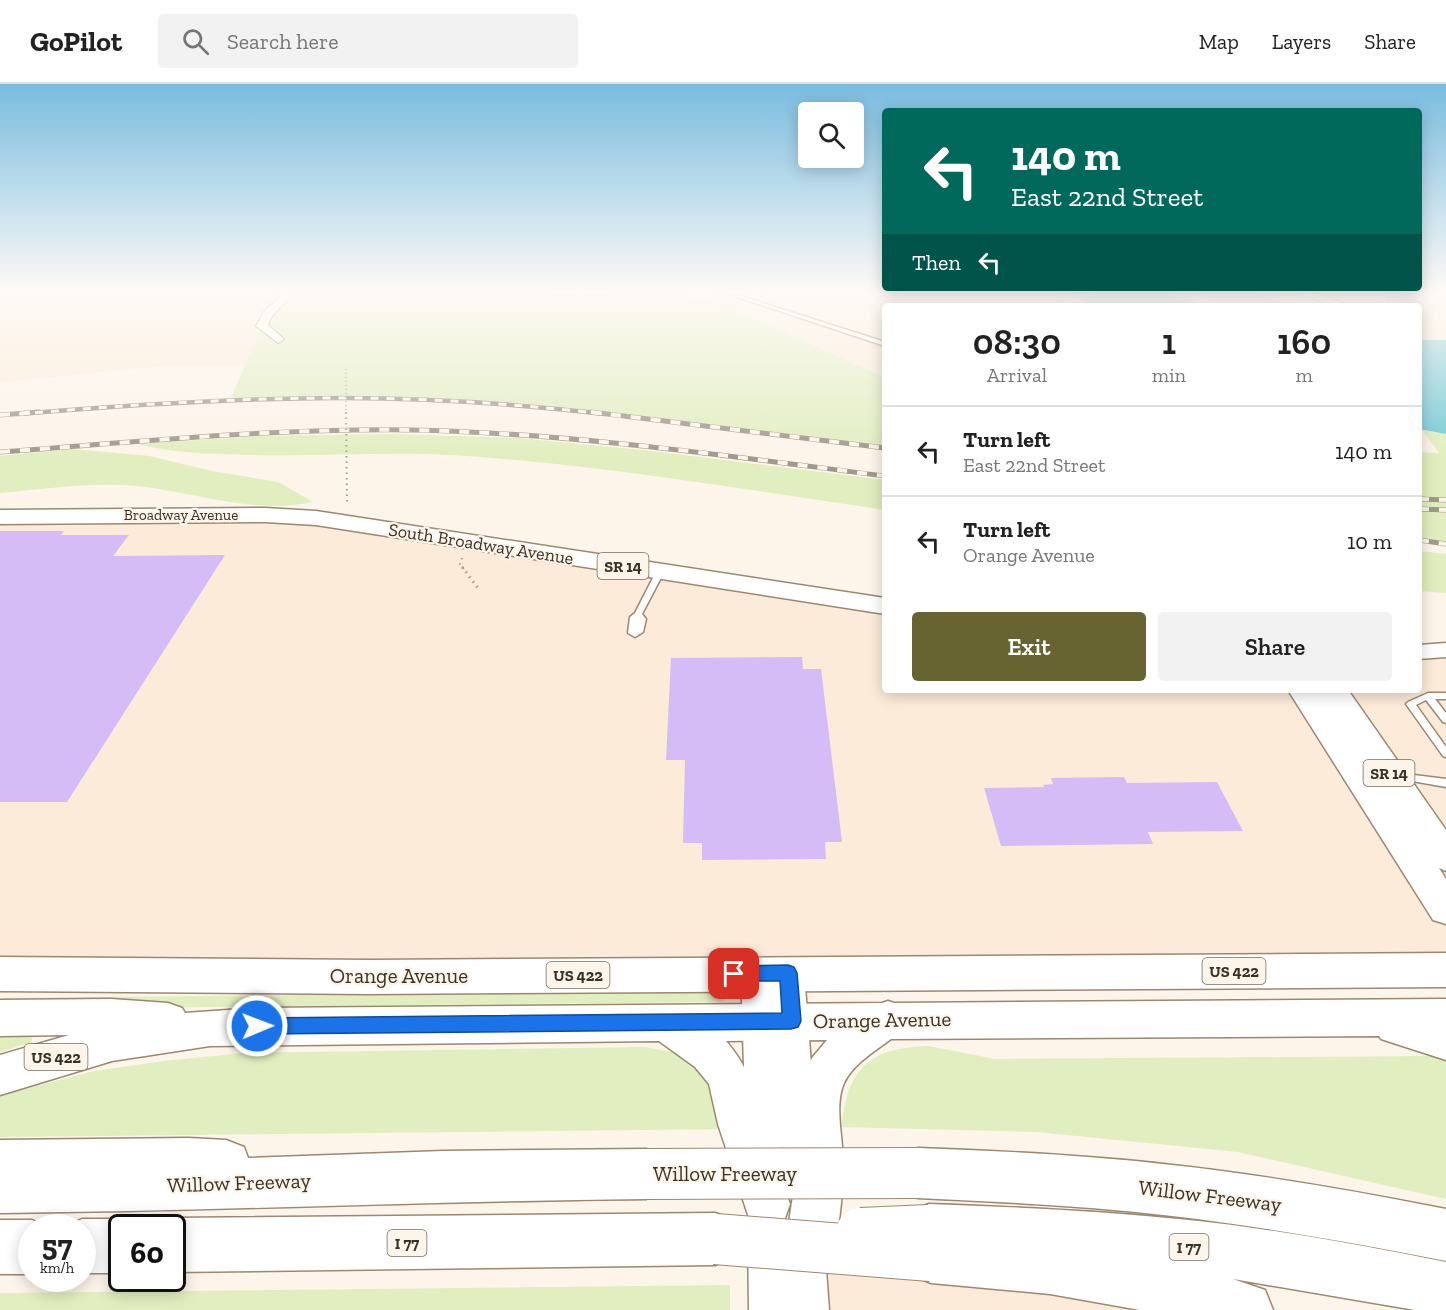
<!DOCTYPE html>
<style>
:root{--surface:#fff;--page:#f2f2f2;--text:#222;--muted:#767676;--line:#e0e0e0;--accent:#676431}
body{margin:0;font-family:"Zilla Slab",serif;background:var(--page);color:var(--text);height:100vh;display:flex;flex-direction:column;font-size:22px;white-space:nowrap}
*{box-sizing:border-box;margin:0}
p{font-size:20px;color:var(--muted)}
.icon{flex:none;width:33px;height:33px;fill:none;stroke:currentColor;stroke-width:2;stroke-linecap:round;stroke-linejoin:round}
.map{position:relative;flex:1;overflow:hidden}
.panel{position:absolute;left:882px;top:219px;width:540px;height:390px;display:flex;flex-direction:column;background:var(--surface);border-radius:6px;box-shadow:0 3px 15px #0003}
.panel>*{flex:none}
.top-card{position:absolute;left:882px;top:24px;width:540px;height:183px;border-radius:6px;box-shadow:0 3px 15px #0003;background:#00695c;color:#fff;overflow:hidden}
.controls{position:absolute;left:798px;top:18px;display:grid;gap:12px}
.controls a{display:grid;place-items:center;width:66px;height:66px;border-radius:6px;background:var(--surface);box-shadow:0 3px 15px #0003;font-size:30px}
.speed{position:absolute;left:18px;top:1130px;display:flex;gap:12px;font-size:30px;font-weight:700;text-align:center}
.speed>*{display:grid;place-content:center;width:78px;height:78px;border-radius:50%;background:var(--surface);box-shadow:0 3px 15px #0003;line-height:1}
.speed small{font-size:15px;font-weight:400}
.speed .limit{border:3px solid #111;border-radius:9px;background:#fff;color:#111}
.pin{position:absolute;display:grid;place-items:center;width:51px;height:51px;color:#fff;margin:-26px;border-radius:12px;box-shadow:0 3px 9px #0006}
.me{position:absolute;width:66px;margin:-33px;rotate:89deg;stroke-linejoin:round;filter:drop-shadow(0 0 4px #0008)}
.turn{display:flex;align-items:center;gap:21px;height:126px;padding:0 30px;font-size:27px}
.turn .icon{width:78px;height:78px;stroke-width:2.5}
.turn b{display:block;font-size:42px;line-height:51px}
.then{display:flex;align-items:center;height:57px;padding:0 30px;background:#0003;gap:12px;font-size:22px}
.eta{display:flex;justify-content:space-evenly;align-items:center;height:102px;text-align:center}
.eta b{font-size:36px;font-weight:600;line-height:42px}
.cta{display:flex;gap:12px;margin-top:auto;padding:12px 30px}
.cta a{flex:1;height:69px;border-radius:6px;background:var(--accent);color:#fff;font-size:24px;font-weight:600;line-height:69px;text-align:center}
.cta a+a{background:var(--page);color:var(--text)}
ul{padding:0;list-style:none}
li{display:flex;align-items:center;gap:18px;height:90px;padding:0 30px;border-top:2px solid var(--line)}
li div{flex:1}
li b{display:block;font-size:22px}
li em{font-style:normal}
header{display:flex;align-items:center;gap:36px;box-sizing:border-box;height:84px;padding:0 30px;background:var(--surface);border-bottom:2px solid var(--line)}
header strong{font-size:28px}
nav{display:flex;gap:33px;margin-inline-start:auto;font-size:21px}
.search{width:420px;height:54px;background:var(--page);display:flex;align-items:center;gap:15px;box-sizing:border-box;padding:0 21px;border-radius:6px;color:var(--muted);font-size:22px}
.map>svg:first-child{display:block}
.built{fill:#fbebd8}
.green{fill:#e1eebf}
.water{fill:#72c8d4}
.building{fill:#d5bcf6}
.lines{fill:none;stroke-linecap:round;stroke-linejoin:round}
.service-casing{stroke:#9c8870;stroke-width:3}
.minor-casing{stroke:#9c8870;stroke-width:2}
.tertiary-casing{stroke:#9c8870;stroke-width:3}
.primary-casing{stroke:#9c8870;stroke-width:3}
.motorway-casing{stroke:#9c8870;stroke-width:3}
.path-far1{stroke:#a59c92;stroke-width:2;stroke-dasharray:1.5 4;stroke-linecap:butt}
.path{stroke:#a59c92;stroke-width:3;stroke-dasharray:1.5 4.5;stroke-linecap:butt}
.service{fill:#fff;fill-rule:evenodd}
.minor{fill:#fff;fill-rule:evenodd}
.tertiary{fill:#fff;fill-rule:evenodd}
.primary{fill:#fff;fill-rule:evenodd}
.motorway{fill:#fff;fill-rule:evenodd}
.rail-far1-casing{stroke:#a0978d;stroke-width:4.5}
.rail-casing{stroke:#a0978d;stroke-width:5}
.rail-far1{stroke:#fdf4ea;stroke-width:3;stroke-dasharray:8;stroke-linecap:butt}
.rail{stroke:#fdf4ea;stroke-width:4;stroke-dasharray:10;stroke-linecap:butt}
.motorway-bridge-casing{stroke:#9c8870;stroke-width:52;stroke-linecap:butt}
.path-bridge-far1{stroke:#a59c92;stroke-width:1.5;stroke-dasharray:1 3;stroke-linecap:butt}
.path-bridge{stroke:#a59c92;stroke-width:2;stroke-dasharray:1.5 4;stroke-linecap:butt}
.motorway-bridge{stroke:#fff;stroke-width:50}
.route{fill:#1a73e8;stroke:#114b97;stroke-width:1.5}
.labels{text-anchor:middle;stroke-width:4.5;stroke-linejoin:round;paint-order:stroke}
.far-street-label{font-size:15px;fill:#3a3127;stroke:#fdf4ea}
.shield{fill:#fdf4ea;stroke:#746c62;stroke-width:1.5}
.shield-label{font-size:16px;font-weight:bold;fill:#3a3127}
.street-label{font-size:18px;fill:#3a3127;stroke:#fdf4ea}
.near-street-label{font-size:21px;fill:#3a3127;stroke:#fdf4ea}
</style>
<header>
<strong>GoPilot</strong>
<div class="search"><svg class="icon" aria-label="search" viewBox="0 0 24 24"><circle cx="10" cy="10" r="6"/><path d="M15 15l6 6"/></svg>Search here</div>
<nav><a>Map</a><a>Layers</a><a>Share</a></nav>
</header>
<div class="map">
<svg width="1446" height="1226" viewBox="0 0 1446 1226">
<rect width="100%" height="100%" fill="#fdf4ea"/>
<g class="built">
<path d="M0,205H1446V256H1419V222H885V294L767,240L498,278L162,282L0,298Z"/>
<path d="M265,431L885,522V606H1419V568L1446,566V886L0,890V433Z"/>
<path d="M807,1182L1245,1226H809Z"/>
</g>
<g class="green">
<path d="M293,205H674L767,240L885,294V364C762,348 639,330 516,321C420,314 325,314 230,316L267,231Z"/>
<path d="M1421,345L1446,350V459L1419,456V368L1439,369Z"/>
<path d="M391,350L517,354L643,366L885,396V426C741,405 597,380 452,371C376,367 300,374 225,370C196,369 167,368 139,360L261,352Z"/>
<path d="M72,365L149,372L212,387L278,398L313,418C255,431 194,408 137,402C91,398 45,405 0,409V372Z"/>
<path d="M1419,467L1446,470V509L1419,507Z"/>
<path d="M722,907L727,910V915L722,918L14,925L2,920L3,914Z"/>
<path d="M0,952H32V958L0,968Z"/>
<path d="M929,962L995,975L1435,972L1446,975V1115L1238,1068L1037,1048L842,1043C847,983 870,964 929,962Z"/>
<path d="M645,963L672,968L706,990L726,1045L0,1053V1004L29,995L28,1004L94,987L164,977L243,969Z"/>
<path d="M730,1201V1226H0V1209Z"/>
</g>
<g class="water">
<path d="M1053,205H1159L1207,222H1095Z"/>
<path d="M1419,256H1446V350L1419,345Z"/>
</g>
<g class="building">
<path d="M1185,205H1243L1286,220V222H1227L1184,207Z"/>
<path d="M1384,205H1418L1419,222H1393L1386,217Z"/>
<path d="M0,447H64L61,451H129L113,472L225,471L67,718H0Z"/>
<path d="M802,573L803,585H821L842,758H825L826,775L702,776V759H683L685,676H666L671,574Z"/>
<path d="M1124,693L1127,699L1217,698L1243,747L1148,748L1153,760L1001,762L984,704L1044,703L1043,701L1053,700L1051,694Z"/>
</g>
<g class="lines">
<g class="service-casing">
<g id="service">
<path d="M713,205H719L885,258V262Z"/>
<path d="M657,486H663L664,488L642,530L646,535L643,548L635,553L628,549L630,533L635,529Z"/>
<path d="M1428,609H1446V615H1435L1446,629V639L1443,638L1426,616L1416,621L1446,663V673L1443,672L1406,620L1408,618Z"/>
<path d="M1398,689L1446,695V703L1395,694L1393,692L1395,690Z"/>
</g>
</g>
<g class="minor-casing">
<g id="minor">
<path d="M287,205H298L272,232L268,241L284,255L278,259L256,242L263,229Z"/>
<path d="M535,205H626L621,208L582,212L540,208Z"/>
<path d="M1289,205H1304L1352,222H1335L1290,207Z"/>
</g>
</g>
<g class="tertiary-casing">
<g id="tertiary">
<path d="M1446,559V573L1419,575V561Z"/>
<path d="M757,876L768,880L772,889L777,880L788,876L799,880L804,889L817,1059L812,1071L799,1077L786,1071L782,1062L783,1077L778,1090L765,1095L752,1090L747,1077L741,889L746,880Z"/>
<path d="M767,1131L781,1136L786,1150L787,1171L792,1158L806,1153L820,1158L825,1172L829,1226H749L748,1150L753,1136Z"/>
</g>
</g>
<g class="primary-casing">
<g id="primary">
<path d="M265,424L316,427L885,514V530L316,441L265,438L0,440V426Z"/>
<path d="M1288,606H1348L1446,746V787L1439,784L1446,795V840L1433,836Z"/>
<path d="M1446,869V903L369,910L0,907V873L369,876Z"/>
<path d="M111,915L168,919L182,924L185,929L257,924L882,919L888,917L894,919L1446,915V976L1381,955L1379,952L891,955C875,967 853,980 844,999C834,1022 843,1054 843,1078C843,1113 838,1164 824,1196L807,1203L790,1196L783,1179L796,1091L797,1015L800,1001L812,974L827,956L726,957C751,986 752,1005 762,1041C770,1068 781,1094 790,1120L784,1137L767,1143L750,1137L718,1040L709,1000L695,983L659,957L210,962L112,977L0,1011V971L69,951L0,952V916Z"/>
</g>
</g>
<g class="motorway-casing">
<g id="motorway">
<path d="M189,1054L226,1056L244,1063L248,1074L443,1067L646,1065L664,1072L671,1090L664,1108L646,1115C431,1117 215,1127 0,1129V1056Z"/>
<path d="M918,1064C1003,1067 1088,1071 1172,1081C1264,1091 1355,1107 1446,1125V1177C1355,1159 1264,1143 1172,1132C1088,1122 1003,1118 918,1114L900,1107L893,1089L900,1071Z"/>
<path d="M929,1120C1016,1123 1103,1127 1189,1136C1275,1145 1361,1161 1446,1178V1226H1415L1233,1195L1265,1206L1273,1226H1140L1050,1210L931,1199L912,1191L904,1172L909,1161L903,1146L910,1127Z"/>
<path d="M715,1129L734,1136L741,1155L734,1174L715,1181L172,1188V1143H153L172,1134Z"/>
<path d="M82,1135H122L140,1143H122V1189H82V1143H64Z"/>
<path d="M0,1136H32L48,1143H32V1190H0Z"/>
</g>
</g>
<path class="path-far1" d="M462,474L460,480L464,485"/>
<path class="path" d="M462,483L478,504"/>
<use href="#service" class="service"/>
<use href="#minor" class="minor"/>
<use href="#tertiary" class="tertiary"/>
<use href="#primary" class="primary"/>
<use href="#motorway" class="motorway"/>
<g class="rail-far1-casing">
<path id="rail-far1" d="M19,330C127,321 234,314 342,314C430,314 518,320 605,330"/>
</g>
<g class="rail-casing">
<g id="rail">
<path d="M591,328L885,364"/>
<path d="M0,331L39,328"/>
<path d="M0,368C137,358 274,344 412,346C570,349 728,372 885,392"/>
<path d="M1419,415L1446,416"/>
<path d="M1419,425L1446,426"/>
<path d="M1419,456L1446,460"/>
</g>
</g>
<use href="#rail-far1" class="rail-far1"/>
<use href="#rail" class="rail"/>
<g class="motorway-bridge-casing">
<g id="motorway-bridge">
<path d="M646,1090L918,1089"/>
<path d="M861,1149L929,1146"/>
<path d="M715,1155L931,1172"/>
</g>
</g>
<path class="path-bridge-far1" d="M346,285V330"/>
<path class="path-bridge" d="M346,328L347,420"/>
<use href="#motorway-bridge" class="motorway-bridge"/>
</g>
<linearGradient id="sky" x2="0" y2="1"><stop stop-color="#79bce0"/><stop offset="0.55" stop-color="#fefaf6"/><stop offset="1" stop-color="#fefaf6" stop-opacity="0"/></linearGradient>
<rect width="1446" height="376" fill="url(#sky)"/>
<path class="route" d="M788,881L794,883L797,889L801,937L798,943L791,945L257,950L251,948L248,942L251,936L257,934L782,929L780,897H734L728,895L725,890L728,884L734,882Z"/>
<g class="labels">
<g class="far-street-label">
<text x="181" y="436">Broadway Avenue</text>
</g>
<g class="shield">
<rect x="597.5" y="469" width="51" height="26" rx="4.5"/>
<rect x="1363.5" y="676" width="51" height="26" rx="4.5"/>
<rect x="1202.5" y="874" width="63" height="26" rx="4.5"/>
<rect x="546.5" y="878" width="63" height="26" rx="4.5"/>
<rect x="24.5" y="960" width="63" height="26" rx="4.5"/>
<rect x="387.5" y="1146" width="39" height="26" rx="4.5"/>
<rect x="1169.5" y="1150" width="39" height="26" rx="4.5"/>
</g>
<g class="shield-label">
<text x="623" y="488">SR 14</text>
<text x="1389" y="695">SR 14</text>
<text x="1234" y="893">US 422</text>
<text x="578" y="897">US 422</text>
<text x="56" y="979">US 422</text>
<text x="407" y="1165">I 77</text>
<text x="1189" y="1169">I 77</text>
</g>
<g class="street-label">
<text transform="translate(481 460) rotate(9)" y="6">South Broadway Avenue</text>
</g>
<g class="near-street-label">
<text x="399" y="899">Orange Avenue</text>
<text transform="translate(882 936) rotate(-1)" y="7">Orange Avenue</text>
<text x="725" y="1097">Willow Freeway</text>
<text transform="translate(239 1099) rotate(-2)" y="7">Willow Freeway</text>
<text transform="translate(1210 1112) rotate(7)" y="7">Willow Freeway</text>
</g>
</g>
</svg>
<div class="controls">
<a><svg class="icon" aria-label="search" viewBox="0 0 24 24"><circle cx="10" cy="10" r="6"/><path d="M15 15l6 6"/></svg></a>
</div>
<div class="speed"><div>57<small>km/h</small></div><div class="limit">60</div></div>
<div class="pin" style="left:734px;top:890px;background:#d93025"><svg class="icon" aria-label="arrive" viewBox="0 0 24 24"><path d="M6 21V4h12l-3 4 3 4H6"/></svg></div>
<svg class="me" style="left:257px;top:942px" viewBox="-20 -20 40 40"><circle r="17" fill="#1a73e8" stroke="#fff" stroke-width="3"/><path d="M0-11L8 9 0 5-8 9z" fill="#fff"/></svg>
<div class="top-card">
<div class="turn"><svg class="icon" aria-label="left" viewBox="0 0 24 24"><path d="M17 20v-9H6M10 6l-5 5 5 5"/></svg><div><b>140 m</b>East 22nd Street</div></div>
<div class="then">Then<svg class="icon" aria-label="left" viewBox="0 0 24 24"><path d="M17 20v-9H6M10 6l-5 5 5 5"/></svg></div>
</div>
<section class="panel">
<div class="eta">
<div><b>08:30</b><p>Arrival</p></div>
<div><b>1</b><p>min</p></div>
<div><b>160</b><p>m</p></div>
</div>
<ul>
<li><svg class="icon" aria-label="left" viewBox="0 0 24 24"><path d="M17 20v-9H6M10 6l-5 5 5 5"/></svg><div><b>Turn left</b><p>East 22nd Street</p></div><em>140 m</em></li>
<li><svg class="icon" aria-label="left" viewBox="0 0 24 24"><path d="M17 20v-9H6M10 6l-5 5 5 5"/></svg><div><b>Turn left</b><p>Orange Avenue</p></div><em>10 m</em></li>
</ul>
<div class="cta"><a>Exit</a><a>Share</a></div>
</section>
</div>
